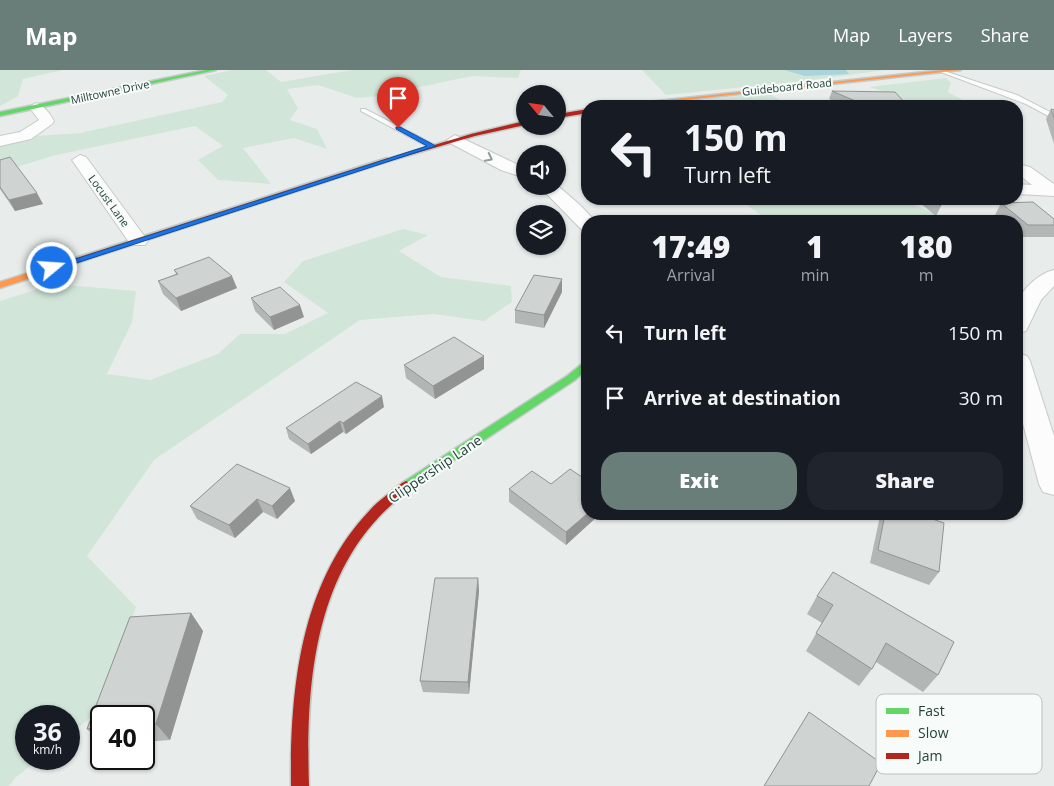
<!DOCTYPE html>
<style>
:root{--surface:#171b24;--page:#20242c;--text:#f1f3f6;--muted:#9ea1a6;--accent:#697e78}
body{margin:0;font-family:"Open Sans",sans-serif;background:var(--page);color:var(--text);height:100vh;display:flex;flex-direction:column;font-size:19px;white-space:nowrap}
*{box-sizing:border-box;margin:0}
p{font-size:16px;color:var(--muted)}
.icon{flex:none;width:28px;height:28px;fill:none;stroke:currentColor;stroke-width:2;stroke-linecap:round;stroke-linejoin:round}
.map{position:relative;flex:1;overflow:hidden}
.panel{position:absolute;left:581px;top:145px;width:442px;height:305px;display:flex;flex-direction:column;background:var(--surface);border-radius:20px;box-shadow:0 1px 4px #0004}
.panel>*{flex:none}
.top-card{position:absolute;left:581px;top:30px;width:442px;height:105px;border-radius:20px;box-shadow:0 1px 4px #0004;background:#171b24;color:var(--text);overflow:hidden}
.needle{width:32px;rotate:299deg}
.fabs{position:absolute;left:516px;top:15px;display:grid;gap:10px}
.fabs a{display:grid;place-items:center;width:50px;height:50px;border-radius:50%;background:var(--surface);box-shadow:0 1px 4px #0004;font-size:25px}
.speed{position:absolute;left:15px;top:635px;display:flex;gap:10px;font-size:25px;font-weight:700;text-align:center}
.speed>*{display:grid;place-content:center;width:65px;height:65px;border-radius:50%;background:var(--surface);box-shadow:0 1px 4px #0004;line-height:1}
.speed small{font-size:12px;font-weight:400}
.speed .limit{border:2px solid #111;border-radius:8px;background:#fff;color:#111}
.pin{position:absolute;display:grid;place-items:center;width:42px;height:42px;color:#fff;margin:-51px -21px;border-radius:50% 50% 50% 0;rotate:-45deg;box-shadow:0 0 5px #0007}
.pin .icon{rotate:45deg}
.me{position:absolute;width:55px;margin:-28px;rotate:72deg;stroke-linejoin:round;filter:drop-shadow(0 0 4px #0008)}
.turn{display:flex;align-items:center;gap:18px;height:105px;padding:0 20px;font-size:22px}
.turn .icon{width:65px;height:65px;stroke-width:2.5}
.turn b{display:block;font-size:35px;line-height:42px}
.eta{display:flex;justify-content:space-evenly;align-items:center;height:85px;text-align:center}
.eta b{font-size:30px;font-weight:800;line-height:35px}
.primary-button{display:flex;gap:10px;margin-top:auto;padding:10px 20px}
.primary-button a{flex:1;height:58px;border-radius:20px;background:var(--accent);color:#fff;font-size:20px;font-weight:800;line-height:58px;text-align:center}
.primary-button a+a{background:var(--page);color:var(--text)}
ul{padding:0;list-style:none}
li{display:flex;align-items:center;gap:15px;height:65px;padding:0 20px}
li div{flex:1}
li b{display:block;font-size:19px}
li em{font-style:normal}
header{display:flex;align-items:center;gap:30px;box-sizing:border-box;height:70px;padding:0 25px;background:var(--accent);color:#fff}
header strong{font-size:24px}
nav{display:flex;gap:28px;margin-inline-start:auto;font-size:18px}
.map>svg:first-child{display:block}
.green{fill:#d1e6d8}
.water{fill:#a9d4db}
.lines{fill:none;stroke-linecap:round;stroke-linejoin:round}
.lane-casing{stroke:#c5cac8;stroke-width:2}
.street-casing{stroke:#c5cac8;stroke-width:2}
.fast-casing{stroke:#c3cbc8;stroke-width:3}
.slow-casing{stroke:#c3cbc8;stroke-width:3}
.jam-casing{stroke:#c3cbc8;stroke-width:3}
.lane{fill:#fcfcfc;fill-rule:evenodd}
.street{fill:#fcfcfc;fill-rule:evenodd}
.fast{fill:#63d668;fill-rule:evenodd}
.slow{fill:#ff974d;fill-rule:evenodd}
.jam{fill:#b3261e;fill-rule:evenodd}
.wall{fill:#b2b6b5}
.shaded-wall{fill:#919493}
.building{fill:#cfd4d2;stroke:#919493}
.oneway{stroke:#909f9b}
.route{fill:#1a73e8;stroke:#114b97}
.labels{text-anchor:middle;stroke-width:4;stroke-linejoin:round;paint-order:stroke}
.far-street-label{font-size:11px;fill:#24423a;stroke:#f7fbf9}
.street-label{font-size:14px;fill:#24423a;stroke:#f7fbf9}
.key{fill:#f7fbf9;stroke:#b8c4c0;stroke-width:1}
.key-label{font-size:14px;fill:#24423a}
</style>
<header>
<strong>Map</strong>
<nav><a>Map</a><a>Layers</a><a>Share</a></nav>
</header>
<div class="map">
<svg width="1054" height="716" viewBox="0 0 1054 716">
<rect width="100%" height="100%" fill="#e8edeb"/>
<g class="green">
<path d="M0,0H63L23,9L18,26L0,36Z"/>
<path d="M232,0H266L281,12L352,0H521L518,8L472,6L415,18L419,27L382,26L357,28L318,15L287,19L298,38L290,50L317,59L327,79L294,68L243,78L271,114L218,110L198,90L223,76L195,56L56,85L0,102V77L35,66L80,63L222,32L228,25L204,6Z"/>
<path d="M642,0H886L803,11L666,25Z"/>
<path d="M946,8L951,13L948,22L974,36H908L889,23L869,17Z"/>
<path d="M768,23L790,36H721L707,29Z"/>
<path d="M739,129H899L954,151H769Z"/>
<path d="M403,159L428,165L399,181L441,207L511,216L512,232L484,251L433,244L360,250L154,390L87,486L136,537L98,642L69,665V646H26V689H39L15,708L9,716H0V231L54,214L136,221L132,252L107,304L150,310L218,284L240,264H285L328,243L284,212L303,191Z"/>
</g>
<path class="water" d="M784,0H846L849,4L805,6Z"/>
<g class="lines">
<g class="lane-casing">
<g id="lane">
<path d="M941,0L1017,25L1054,44V49L1026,34L941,2Z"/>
<path d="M361,39H365L437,76L430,78L361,41Z"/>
</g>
</g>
<g class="street-casing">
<g id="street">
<path d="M36,33C44,35 50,44 54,51L52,54L31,69L0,76V66L20,62L39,50L29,37Z"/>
<path d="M455,65L525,98V108L501,100L450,73L447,70Z"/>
<path d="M80,85L86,87L145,167L148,171L145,175H131L72,90Z"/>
<path d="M1018,94L1030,97L1054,114V126L1018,124V114L1032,115L1018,104Z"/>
<path d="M539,116H558L580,135L595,151H588V161L581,159Z"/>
<path d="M1054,200V216L1041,230L1026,261L1018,263C1018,254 1015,239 1018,231C1024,217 1040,203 1054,200Z"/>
<path d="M1018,283L1027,286L1030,291L1054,366V425L1043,422L1039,414L1018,335Z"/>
</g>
</g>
<g class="fast-casing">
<g id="fast">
<path d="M206,0H216L0,46V42Z"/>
<path d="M588,289V298L575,310L410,419H402L400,416L402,413L567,306Z"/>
</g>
</g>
<g class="slow-casing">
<g id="slow">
<path d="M943,0H961L629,36H612Z"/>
<path d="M387,88L389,89V91L0,218V212Z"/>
</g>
</g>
<g class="jam-casing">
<g id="jam">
<path d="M588,39V43L558,48V44Z"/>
<path d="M525,51V55L475,66L389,91L384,90L471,64Z"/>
<path d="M406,411L410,413L412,416L410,419C400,428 388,437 379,447C312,518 306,624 309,716H291C290,620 300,513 370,440C379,430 391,422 402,413Z"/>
</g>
</g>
<use href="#lane" class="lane"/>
<use href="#street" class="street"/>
<use href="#fast" class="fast"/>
<use href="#slow" class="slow"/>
<use href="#jam" class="jam"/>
</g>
<g class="wall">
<path d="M832,21L908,36H844L829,29Z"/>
<path d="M1051,39L1054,40V74L1046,49Z"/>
<path d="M0,90L43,134L15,141L0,119Z"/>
<path d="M915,129H938L941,136L936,146Z"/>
<path d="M1001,133L1054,149V167H1021L1018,164V151H1003L995,145Z"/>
<path d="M174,200L237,218L181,241L163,224L158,211L176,204Z"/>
<path d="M562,222L544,258L515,253V240Z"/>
<path d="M251,228L304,247L274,260L255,241Z"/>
<path d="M404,295L484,299L435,329L406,308Z"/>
<path d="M384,337L346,364L343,362L311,384L289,369L286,358Z"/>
<path d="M237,394L295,431L277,449L263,442L235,468L197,449L190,436Z"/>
<path d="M509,419L588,444H600L566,475L509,432Z"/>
<path d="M881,444H918L939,502L929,515L870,493L880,446Z"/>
<path d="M478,508L479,521L469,624L423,622L420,611Z"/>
<path d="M817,526L954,572L938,605L923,622L876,592L872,599L859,616L806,581L822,553L807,544Z"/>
<path d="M191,543L203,561L170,670L144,672V646H101V672L87,659L130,547Z"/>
<path d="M809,642L869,716H764Z"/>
</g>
<g class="shaded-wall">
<path d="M37,123L43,134L15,141L9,130Z"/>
<path d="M232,206L237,218L181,241L176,228Z"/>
<path d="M562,209V222L544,258V245Z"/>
<path d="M300,235L304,247L274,260L270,247Z"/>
<path d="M484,286V299L435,329L433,316Z"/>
<path d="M382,326L384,337L346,364L343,353Z"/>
<path d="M340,351L343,362L311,384L308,374Z"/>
<path d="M290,418L295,431L277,449L272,436Z"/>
<path d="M257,429L263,442L235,468L229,455Z"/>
<path d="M588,443V444H600L566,475V462Z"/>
<path d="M478,508L479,521L469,624L468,612Z"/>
<path d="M191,543L203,561L170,670L156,654Z"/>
</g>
<g class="building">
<path d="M832,21L895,22L908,36H867Z"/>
<path d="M1051,39L1054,40V48Z"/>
<path d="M10,87L37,123L9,130L0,117V90Z"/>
<path d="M932,129H938L941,136Z"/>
<path d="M1033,132L1054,149V155H1028L1001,133Z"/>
<path d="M209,187L232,206L176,228L158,211L178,204L174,200Z"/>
<path d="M534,205L562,209L544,245L515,240Z"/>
<path d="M280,217L300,235L270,247L251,228Z"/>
<path d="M454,267L484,286L433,316L404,295Z"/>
<path d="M356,312L382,326L343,353L340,351L308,374L286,358Z"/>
<path d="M237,394L290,418L272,436L257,429L229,455L190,436Z"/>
<path d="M570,399L588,411V443L566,462L509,419L532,401L551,414Z"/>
<path d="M885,444H918L944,453L939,502L878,480Z"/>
<path d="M833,502L954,572L938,605L886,573L872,599L816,563L833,535L817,526Z"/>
<path d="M435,508H478L468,612L420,611Z"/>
<path d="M191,543L156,654L144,655V646H101V658L87,659L130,547Z"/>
<path d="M809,642L881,693L869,716H764Z"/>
</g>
<defs><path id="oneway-chevron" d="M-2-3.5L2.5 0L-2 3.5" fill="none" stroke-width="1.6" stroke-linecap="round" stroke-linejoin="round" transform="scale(1.25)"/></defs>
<use class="oneway" href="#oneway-chevron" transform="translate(489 88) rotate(27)"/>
<path class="route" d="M396,57H400L436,76L55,200L47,198L427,76L396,59Z"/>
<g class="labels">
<g class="far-street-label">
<text transform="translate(787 17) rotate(-6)" y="4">Guideboard Road</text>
<text transform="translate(110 22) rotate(-12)" y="4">Milltowne Drive</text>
<text transform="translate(109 131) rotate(54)" y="4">Locust Lane</text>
</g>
<g class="street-label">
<text transform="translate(435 399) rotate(-34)" y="5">Clippership Lane</text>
</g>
</g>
<rect x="876" y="624" width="166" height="80" rx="8" class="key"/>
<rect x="886" y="638" width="23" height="6" fill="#63d668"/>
<rect x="886" y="660" width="23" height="7" fill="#ff974d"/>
<rect x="886" y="683" width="23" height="6" fill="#b3261e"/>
<g class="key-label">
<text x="918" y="646">Fast</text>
<text x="918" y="668">Slow</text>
<text x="918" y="691">Jam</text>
</g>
</svg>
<div class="fabs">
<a><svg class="needle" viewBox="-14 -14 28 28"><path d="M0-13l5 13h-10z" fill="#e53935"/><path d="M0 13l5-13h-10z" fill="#9ea1a6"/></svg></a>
<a><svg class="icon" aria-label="sound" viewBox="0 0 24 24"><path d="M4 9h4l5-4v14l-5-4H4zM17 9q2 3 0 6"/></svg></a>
<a><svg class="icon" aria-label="layers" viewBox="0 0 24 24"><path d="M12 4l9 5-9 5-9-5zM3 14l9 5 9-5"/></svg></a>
</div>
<div class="speed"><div>36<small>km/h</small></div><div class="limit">40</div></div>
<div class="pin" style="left:398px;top:58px;background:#d93025"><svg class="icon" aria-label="arrive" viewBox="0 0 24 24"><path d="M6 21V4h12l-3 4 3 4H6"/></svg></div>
<svg class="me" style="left:52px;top:198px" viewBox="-20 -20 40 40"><circle r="17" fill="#1a73e8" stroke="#fff" stroke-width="3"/><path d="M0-11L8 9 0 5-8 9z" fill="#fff"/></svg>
<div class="top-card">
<div class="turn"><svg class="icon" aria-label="left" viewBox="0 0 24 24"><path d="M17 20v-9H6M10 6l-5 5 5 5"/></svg><div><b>150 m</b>Turn left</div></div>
</div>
<section class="panel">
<div class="eta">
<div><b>17:49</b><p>Arrival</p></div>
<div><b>1</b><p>min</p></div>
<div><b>180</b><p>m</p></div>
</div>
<ul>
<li><svg class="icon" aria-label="left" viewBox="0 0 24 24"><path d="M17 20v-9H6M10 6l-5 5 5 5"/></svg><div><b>Turn left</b></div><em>150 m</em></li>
<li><svg class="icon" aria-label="arrive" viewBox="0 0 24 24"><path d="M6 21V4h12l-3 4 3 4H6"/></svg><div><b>Arrive at destination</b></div><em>30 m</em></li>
</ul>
<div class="primary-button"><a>Exit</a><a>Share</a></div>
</section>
</div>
